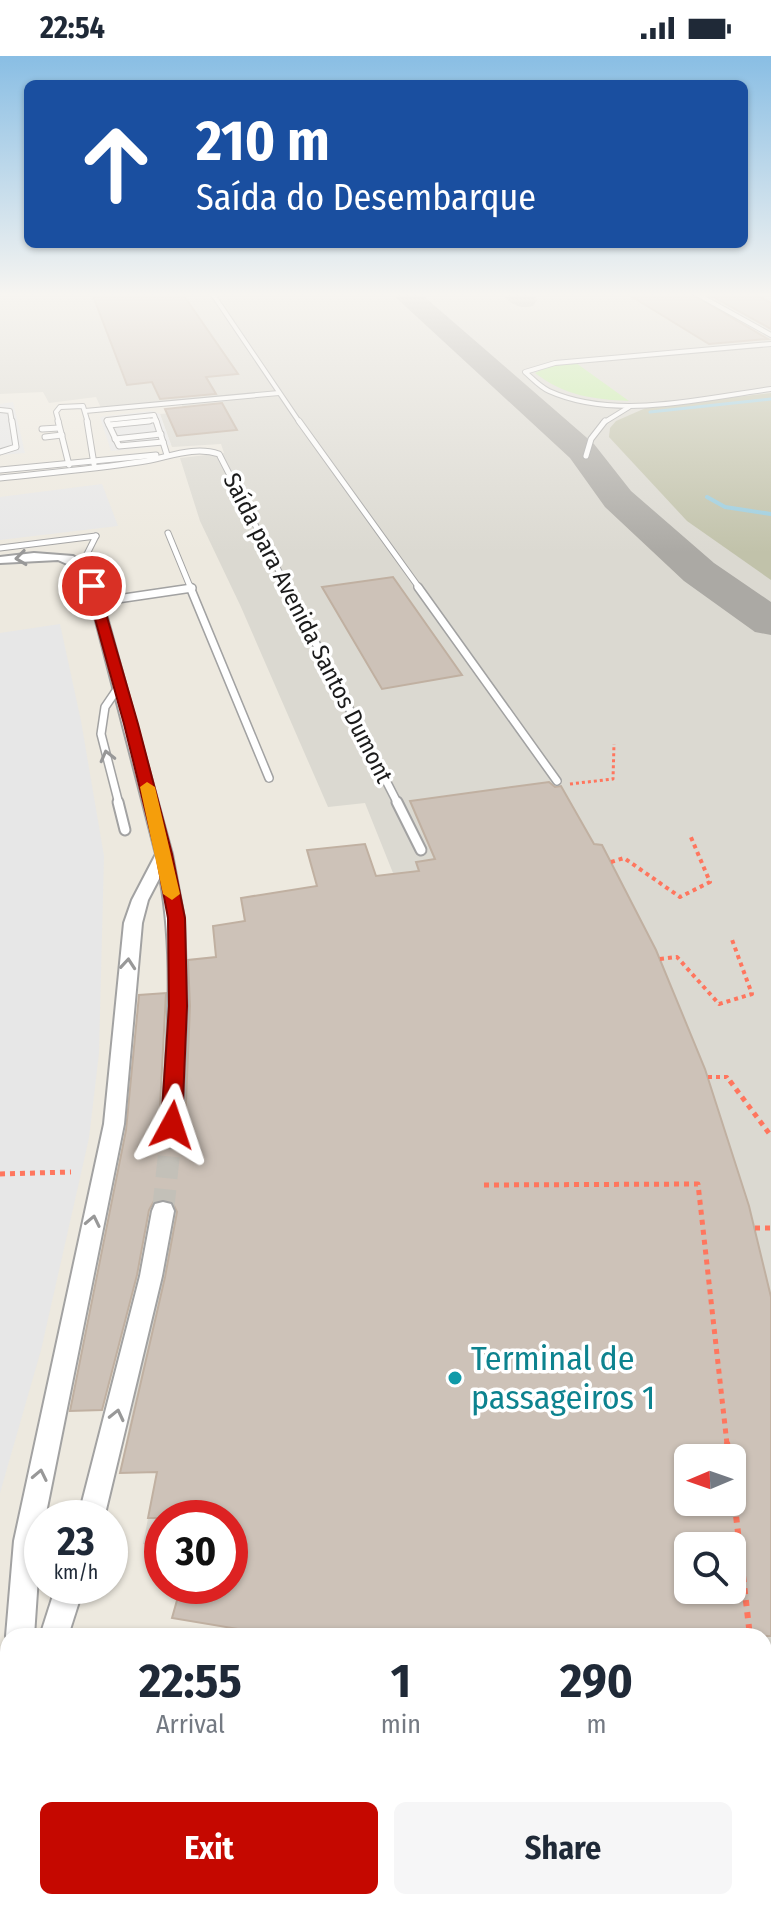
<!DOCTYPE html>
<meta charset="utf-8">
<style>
:root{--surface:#fff;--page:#f6f6f7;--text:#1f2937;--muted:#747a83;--accent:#c50800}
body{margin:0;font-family:"Fira Sans Condensed",sans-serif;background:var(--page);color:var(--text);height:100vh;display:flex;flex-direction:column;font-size:30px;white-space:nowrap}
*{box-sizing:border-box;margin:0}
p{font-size:26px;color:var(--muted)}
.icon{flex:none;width:44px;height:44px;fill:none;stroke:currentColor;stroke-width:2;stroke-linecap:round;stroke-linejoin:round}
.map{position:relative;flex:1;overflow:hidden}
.panel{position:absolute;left:0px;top:1572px;width:772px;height:282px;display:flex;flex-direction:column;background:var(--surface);border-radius:24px 24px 0 0;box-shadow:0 2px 6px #0004}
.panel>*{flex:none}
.top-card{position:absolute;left:24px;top:24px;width:724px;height:168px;border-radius:12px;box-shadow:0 2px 6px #0004;background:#1a4fa0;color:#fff;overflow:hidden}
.needle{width:52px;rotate:268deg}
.controls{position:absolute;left:674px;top:1388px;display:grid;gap:16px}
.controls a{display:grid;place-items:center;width:72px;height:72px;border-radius:12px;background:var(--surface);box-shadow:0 2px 6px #0004;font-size:40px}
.speed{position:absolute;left:24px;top:1444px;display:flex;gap:16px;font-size:40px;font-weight:700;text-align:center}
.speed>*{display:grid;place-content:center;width:104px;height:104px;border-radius:50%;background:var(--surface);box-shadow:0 2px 6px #0004;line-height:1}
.speed small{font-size:20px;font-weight:400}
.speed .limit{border:12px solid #d22;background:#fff;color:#111}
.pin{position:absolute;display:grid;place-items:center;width:68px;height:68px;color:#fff;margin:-34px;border:4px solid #fff;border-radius:50%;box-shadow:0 2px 8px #0007}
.me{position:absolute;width:88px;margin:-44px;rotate:5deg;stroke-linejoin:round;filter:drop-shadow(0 0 6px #0008)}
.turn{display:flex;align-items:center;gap:28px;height:168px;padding:0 40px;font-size:36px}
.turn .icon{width:104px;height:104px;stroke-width:2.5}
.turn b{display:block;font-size:56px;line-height:68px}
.eta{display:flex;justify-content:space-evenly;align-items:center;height:136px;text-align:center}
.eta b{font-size:48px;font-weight:700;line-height:56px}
.action{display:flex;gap:16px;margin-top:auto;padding:16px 40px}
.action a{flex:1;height:92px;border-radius:12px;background:var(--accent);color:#fff;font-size:32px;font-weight:700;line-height:92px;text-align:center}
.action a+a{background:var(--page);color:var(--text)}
.status{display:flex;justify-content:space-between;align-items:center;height:56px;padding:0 40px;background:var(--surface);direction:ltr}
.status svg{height:22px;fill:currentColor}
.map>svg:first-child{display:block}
.airport{fill:#dbd9d1;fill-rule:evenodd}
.construction{fill:#c1c2aa}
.grass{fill:#c2eda0}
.parking{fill:#e7e7e7}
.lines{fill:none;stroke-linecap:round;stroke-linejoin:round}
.stream-far1{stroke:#9bcddf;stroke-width:3}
.stream{stroke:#9bcddf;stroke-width:4}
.taxiway{fill:#aba9a4;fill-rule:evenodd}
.building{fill:#cdc2b8;stroke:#c0b0a1;stroke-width:2;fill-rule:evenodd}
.street-tunnel{stroke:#c3c0b8;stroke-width:22;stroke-dasharray:22 11;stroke-linecap:butt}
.lane-far3-casing{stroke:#a2a2a2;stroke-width:6}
.lane-far2-casing{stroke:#a2a2a2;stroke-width:7}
.lane-far1-casing{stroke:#a2a2a2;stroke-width:10}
.lane-casing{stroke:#a2a2a2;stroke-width:13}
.street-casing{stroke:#a2a2a2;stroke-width:4}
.path-far3{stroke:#ff765e;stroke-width:3;stroke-dasharray:3 3;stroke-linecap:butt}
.path-far2{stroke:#ff765e;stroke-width:4;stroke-dasharray:4 4;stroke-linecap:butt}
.path-far1{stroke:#ff765e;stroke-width:5;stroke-dasharray:5 5;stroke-linecap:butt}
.path{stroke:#ff765e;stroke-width:6;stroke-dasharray:6 6;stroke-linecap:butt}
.lane-far3{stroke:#fff;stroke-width:4}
.lane-far2{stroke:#fff;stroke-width:5}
.lane-far1{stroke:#fff;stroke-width:7}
.lane{stroke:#fff;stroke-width:9}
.street{fill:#fff;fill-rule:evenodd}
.oneway{stroke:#989898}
.route{fill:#c50800;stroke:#800500;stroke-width:2}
.slow{fill:#f59e0b}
.culture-dot{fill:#0f9aa8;stroke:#fff;stroke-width:3}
.labels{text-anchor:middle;stroke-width:7;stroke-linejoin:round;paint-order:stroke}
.far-street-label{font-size:24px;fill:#1b1b1b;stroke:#fff}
.near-culture-label{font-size:34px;fill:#0d838f;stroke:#fff;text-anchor:start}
</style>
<div class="status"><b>22:54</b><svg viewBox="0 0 49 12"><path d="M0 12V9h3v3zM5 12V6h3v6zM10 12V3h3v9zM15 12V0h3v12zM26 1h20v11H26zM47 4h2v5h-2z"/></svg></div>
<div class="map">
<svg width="771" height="1853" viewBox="0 0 771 1853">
<rect width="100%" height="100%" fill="#ede9df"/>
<path class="airport" d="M0,237H771V1853H241L243,1846H764V1580H280L172,1562L181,1530H230V1462H162V1489L143,1488L157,1417H120L171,1154L179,1068L184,904L216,901L213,870L244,865L241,842L317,830L307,794L365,788L376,820L393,817L365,747L328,751L241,551L200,465L180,402L224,397L221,388L172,391L160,358L184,356L182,349L243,343L241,338L101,352L96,341L49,347L43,336L0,338ZM688,1402H732V1446H688ZM688,1490H732V1534H688Z"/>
<path class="construction" d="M771,337V524L687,465L609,381L610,372L616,365L648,351Z"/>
<path class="grass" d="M576,307L629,345C592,343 565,340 535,317L549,310Z"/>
<g class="parking">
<path d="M13,346L25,397L0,399V348Z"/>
<path d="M152,355L160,358L171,389L111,395L100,361Z"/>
<path d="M102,428L118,470L0,484V441Z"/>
<path d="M60,568L81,665L104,800L99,997L89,1082L41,1294L0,1437V577Z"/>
</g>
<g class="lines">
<path class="stream-far1" d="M650,356L771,343"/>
<path class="stream" d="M707,441L725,451L771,458"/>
<g class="taxiway">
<path d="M391,237H420L594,388L631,435L714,507L771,546V579L755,576L684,525L605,451L570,402Z"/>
<path d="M502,237H531L537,244L533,250C520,253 510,249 502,237Z"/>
</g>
</g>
<g class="building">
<path d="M92,237H182L238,318L206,321L216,338L160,343L152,326L127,329Z"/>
<path d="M626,237H690L768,283L709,288Z"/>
<path d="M706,237H753L771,247V273Z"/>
<path d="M222,347L237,374L177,380L165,353Z"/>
<path d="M393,521L462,619L382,633L322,531Z"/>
<path d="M549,726L555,731L561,730L594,788L602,789L656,894L705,1013L749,1150L771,1241V1580H280L172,1562L181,1530H230V1462H148L157,1416L120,1417L165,1221L177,1156L172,1145H154L149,1154L137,1219L102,1354L70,1355L126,1074L139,939L166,937L159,1069L164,1078L173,1080L182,1076L185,1069L190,950L188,904L216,901L213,870L245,865L241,842L317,830L307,794L365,788L376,820L419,815L416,806L435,803L410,745ZM688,1402H732V1446H688ZM688,1490H732V1534H688Z"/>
</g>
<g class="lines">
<path class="street-tunnel" d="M163,1155L172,1069"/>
<g class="lane-far3-casing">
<g id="lane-far3">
<path d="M212,237L300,367"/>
<path d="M695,237L771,279"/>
<path d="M771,288L555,307L525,316C533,323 540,331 549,335C616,365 702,342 771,333"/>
<path d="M0,354L10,355L12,367"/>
<path d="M85,355L279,337"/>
<path d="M59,367L56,356L60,351L83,350L88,367"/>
<path d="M108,367L107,364L154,359L157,367"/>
<path d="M130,367L156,364"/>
<path d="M603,367L629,351"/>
</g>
</g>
<g class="lane-far2-casing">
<g id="lane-far2">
<path d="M58,365L69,409"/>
<path d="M87,365L94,408"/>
<path d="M107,365L119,390L163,386"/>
<path d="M156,365L163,386"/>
<path d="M299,365L420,533"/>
<path d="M109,369L149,365"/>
<path d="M42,373L59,372"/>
<path d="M45,381L62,379"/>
<path d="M115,383L161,378"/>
<path d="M163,386L167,399"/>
<path d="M0,396L16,391L12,365"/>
<path d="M586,400L591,383L605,365"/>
<path d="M0,414L156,399"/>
<path d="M0,422C46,417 93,413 139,406C165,403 192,389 219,398L288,533"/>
<path d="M168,477L191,533"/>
<path d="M0,492L96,480"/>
<path d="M82,508L96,480"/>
<path d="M184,533L192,532"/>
</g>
</g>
<g class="lane-far1-casing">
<g id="lane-far1">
<path d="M190,531L269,722"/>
<path d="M287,531L398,748"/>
<path d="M418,531L557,725"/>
<path d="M97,546L192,532"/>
<path d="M119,748L101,678L105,651L120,629"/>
</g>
</g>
<g class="lane-casing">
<g id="lane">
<path d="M118,746L125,774"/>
<path d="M397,746L421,794"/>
</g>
</g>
<g class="street-casing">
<g id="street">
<path d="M34,497L73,500L94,514L172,798L184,862L187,950L182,1069L179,1075L172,1077L165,1075L162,1069C167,986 175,903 160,821L148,844L142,867L124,1068L45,1462H42L34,1580H8V1585L6,1580L14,1485L104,1068L124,867L132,844L156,798L83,515L58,504L0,507V501Z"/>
<path d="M163,1146L171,1148L174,1155L162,1220L104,1462H78L140,1220L152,1155L155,1148Z"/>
<path d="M56,1530H84L68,1580H40Z"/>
<path d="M8,1710V1758L0,1762V1713Z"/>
</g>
</g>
<path class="path-far3" d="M570,728L613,723L614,688"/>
<g class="path-far2">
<path d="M611,806L624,802L680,841L710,826L690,779"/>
<path d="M660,903L677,901L719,948L752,938L731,881"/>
<path d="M708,1021H727L731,1027"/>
</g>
<g class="path-far1">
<path d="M730,1025L771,1080"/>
<path d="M0,1118L71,1116"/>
<path d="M484,1129L698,1128L727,1388"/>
<path d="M755,1172H771"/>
</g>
<g class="path">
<path d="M727,1386L729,1402"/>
<path d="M732,1425L750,1580"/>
<path d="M764,1705L771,1766"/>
</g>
<use href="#lane-far3" class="lane-far3"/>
<use href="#lane-far2" class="lane-far2"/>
<use href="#lane-far1" class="lane-far1"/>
<use href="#lane" class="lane"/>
<use href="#street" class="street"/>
</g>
<defs><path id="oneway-chevron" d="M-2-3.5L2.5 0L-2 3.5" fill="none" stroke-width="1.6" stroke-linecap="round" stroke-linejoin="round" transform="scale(2)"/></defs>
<g class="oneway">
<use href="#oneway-chevron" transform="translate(21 502) rotate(173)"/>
<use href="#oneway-chevron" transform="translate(107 700) rotate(-104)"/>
<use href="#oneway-chevron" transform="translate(128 908) rotate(-85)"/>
<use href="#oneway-chevron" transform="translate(93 1165) rotate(-78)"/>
<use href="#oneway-chevron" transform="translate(117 1359) rotate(-77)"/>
<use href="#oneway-chevron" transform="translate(40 1419) rotate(-78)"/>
</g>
<linearGradient id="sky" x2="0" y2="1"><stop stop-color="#89bee4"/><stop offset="0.48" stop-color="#f7f5f1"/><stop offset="1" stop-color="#f7f5f1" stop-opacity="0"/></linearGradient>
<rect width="771" height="497" fill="url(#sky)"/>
<path class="route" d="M92,527L98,530L138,668L172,798L185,862L187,950L182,1069L179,1075H164L161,1069L169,950L168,862L156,798L124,668L86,530Z"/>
<path class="slow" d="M147,726L155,731L180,838L172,844L163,838L140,731Z"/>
<circle class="culture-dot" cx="455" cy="1322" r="8"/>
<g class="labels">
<g class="far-street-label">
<text transform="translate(308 572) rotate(63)" y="8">Saída para Avenida Santos Dumont</text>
</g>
<g class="near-culture-label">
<text x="471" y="1314">Terminal de<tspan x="471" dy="39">passageiros 1</tspan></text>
</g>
</g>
</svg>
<div class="controls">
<a><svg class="needle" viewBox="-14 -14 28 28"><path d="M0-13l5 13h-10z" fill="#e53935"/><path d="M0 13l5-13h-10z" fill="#747a83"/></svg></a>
<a><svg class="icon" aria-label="search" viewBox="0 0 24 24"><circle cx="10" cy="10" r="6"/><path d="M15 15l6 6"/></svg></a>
</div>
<div class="speed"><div>23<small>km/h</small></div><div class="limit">30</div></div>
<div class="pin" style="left:92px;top:530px;background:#d93025"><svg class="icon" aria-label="arrive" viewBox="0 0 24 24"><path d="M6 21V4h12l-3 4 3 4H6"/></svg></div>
<svg class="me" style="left:172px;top:1069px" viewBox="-20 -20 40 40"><path d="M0-17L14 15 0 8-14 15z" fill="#c50800" stroke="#fff" stroke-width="4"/></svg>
<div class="top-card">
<div class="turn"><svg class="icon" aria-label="ahead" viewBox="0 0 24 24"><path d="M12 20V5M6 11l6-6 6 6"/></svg><div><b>210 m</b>Saída do Desembarque</div></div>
</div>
<section class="panel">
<div class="eta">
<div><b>22:55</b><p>Arrival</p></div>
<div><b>1</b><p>min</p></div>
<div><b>290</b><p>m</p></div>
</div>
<div class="action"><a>Exit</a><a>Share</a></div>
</section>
</div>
